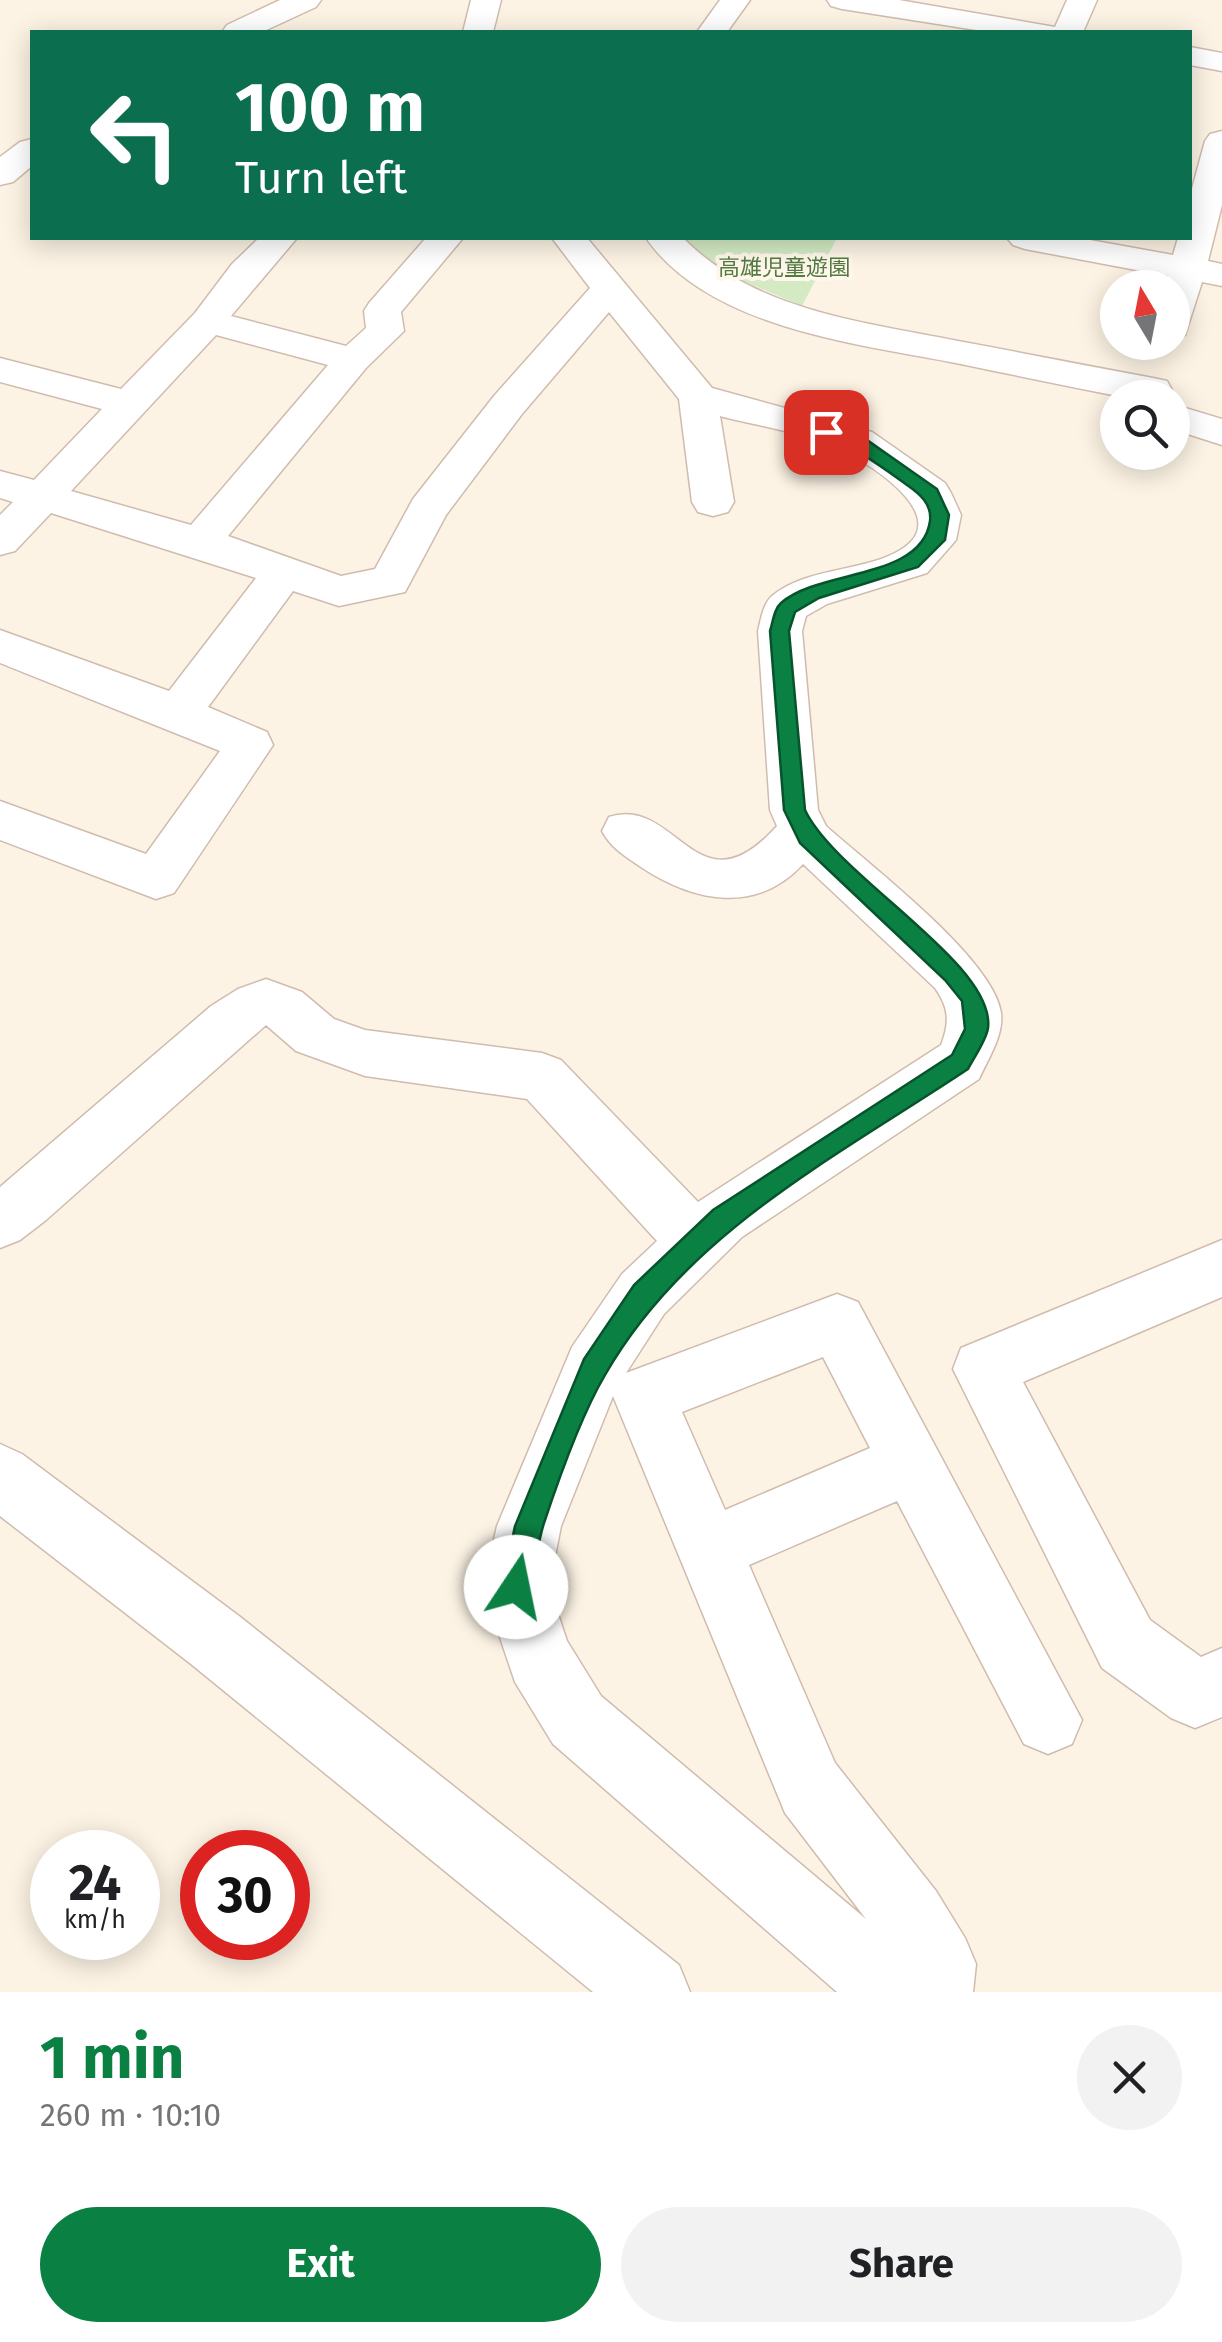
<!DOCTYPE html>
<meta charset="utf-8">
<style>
:root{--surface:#fff;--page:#f2f2f2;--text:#202124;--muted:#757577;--accent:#0b8043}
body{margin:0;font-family:"Fira Sans","Noto Sans JP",sans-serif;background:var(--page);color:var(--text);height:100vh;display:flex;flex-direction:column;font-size:38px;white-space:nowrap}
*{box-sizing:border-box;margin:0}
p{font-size:32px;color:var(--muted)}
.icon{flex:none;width:55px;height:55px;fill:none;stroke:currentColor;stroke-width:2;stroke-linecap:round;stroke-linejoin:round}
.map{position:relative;height:1992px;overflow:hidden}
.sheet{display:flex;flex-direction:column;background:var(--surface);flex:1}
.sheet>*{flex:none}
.top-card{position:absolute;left:30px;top:30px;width:1162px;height:210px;border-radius:0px;box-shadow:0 5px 25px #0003;background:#0b6e4f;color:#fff;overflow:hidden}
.needle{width:65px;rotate:350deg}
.controls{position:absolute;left:1100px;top:270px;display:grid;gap:20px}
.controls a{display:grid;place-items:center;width:90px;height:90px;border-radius:50%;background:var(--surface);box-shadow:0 5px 25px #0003;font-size:50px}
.speed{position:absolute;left:30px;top:1830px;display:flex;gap:20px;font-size:50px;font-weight:700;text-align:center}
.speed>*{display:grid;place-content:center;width:130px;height:130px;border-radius:50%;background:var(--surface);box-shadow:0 5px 25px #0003;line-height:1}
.speed small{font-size:25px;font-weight:400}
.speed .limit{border:15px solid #d22;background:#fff;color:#111}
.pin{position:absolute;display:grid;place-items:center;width:85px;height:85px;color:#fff;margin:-42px;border-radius:20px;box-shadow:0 5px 15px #0006}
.me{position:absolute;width:110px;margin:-55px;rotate:11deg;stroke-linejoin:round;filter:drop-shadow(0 0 8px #0008)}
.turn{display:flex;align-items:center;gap:35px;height:210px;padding:0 40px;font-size:45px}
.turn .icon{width:130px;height:130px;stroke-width:2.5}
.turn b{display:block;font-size:70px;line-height:85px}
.round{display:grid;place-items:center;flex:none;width:105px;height:105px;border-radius:52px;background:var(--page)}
.summary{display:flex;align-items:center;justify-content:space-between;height:170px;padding:0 40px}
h1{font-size:60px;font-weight:700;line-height:75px;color:var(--accent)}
.primary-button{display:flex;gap:20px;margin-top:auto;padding:20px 40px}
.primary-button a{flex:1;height:115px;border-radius:60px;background:var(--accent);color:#fff;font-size:40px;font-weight:700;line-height:115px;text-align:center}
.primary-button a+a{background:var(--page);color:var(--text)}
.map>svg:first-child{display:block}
.green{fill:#d3eac3}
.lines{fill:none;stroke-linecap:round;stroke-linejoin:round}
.street-casing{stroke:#d0bcae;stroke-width:3}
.secondary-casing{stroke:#d3bcab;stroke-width:3}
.street{fill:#fff;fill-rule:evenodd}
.secondary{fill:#fff;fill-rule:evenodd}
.route{fill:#0b8043;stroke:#07532c;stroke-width:2.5}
.labels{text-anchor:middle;stroke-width:8;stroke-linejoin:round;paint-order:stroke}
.far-park-label{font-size:22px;fill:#547b42;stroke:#fff7eb}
</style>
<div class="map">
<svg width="1222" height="1992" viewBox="0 0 1222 1992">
<rect width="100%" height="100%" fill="#fcf3e4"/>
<path class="green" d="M681,238H837L802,306L732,276Z"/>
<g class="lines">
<g class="street-casing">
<g id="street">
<path d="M471,0H501L493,32H463Z"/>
<path d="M720,0H750L727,32H697Z"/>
<path d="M827,0H899L1055,27L1067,0H1097L1083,32H989L842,9L831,6Z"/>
<path d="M1190,47L1222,53V71L1190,65Z"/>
<path d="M1222,131V205L1208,261L1222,264V286L1202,282L1185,335L1172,338V288H1164L1168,276L1025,249L1013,245L1007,238H1079L1173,255L1178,238H1190V196L1205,141L1210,134Z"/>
<path d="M259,238H297L231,316L346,346L366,328L364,311L369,303L426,238H463L401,312L404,331L366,368L228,536L341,576L375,569L413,499L494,396L590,288L552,238H587L712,388L872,432L945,483L951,493L961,515L956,540L927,573L827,604L806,616L802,631L818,810L826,826C868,864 994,959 1001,1013C1004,1035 988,1059 979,1079L742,1237L664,1314L626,1373L837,1294L858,1302L1082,1720L1072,1744L1048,1754L1024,1744L897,1501L749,1565L835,1763L936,1891L965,1938L976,1964L973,1992H837L553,1744L515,1682L483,1587L497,1526L572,1347L622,1274L657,1241L527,1099L365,1076L296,1051L266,1025L46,1220L20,1240L0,1248V1187L211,1006L238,989L266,979L302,992L334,1019L365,1030L542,1053L561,1060L698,1202L941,1045C950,1022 949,1008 935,988L803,864C756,915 694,902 641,867C625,856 611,848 602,831L609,817C678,795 696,916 777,826L770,810L758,631C761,619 763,604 772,596C806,568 858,572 895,553C958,521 877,469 846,452C817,435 754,425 720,416L734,502L728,512L713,516L698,512L692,502L679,399L609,312L522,414L446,515L405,592L339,606L293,591L208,707L267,732L273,745L174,893L156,899L0,840V801L146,854L220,751L0,663V630L169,691L256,578L51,513L15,551L0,555V515L13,502L0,498V471L34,480L102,409L0,382V358L121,389L195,313L232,264ZM216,335L328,365L191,525L71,491ZM823,1357L870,1448L725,1510L682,1412ZM613,1396L785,1813L866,1919L601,1696L567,1641L549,1587L561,1526Z"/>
<path d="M646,238H683C755,311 862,322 958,341C1023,353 1088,366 1153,378L1167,381L1172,390L1167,398H1128C1071,387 1014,375 956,363C857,344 709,328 646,238Z"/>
<path d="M1172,404L1222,419V445L1172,429Z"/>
<path d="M1222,1240V1297L1023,1382L1150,1620L1201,1657L1222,1648V1717L1195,1728L1171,1718L1102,1668L953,1369L961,1348Z"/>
<path d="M0,1444L22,1454L239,1616L679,1965L690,1992H593L191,1664L0,1516Z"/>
</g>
</g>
<g class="secondary-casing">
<g id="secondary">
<path d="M280,0H321L316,7L262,32H222L227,25Z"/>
<path d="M32,139V166L13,182L0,185V157L20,142Z"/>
</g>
</g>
<use href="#street" class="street"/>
<use href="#secondary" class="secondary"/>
</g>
<path class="route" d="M826,426L864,438L937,489L949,515L945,540L918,567L819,598L795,612L789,631L805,810C836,876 996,964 988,1028C986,1041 974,1057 968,1069C836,1157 686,1233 605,1375C583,1412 558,1481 544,1523C536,1547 536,1574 527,1597L516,1601L506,1597L502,1587L515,1526L584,1359L634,1285L713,1210L952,1055L965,1029L962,1001L945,980L800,843L784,810L770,631C773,622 774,609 781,603C819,569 922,580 930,521C932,504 920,494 907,485C878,464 854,446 820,436L817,432Z"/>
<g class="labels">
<g class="far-park-label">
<text x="784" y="275">高雄児童遊園</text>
</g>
</g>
</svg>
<div class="controls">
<a><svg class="needle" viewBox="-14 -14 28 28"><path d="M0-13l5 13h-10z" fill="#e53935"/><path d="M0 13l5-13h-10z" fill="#757577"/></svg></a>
<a><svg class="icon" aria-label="search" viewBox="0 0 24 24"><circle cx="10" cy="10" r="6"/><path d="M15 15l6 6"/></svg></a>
</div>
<div class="speed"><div>24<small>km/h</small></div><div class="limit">30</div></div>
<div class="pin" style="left:826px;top:432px;background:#d93025"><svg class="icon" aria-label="arrive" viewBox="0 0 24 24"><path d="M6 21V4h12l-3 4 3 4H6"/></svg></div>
<svg class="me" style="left:516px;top:1587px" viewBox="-20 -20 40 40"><circle r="19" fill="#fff"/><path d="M0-13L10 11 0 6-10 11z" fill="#0b8043"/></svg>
<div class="top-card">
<div class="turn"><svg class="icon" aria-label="left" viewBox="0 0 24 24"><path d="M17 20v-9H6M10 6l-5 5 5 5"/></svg><div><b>100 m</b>Turn left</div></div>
</div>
</div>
<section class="sheet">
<div class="summary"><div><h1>1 min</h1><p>260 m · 10:10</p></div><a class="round"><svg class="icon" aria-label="close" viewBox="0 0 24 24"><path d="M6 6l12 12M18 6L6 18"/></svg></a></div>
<div class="primary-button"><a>Exit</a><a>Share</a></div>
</section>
